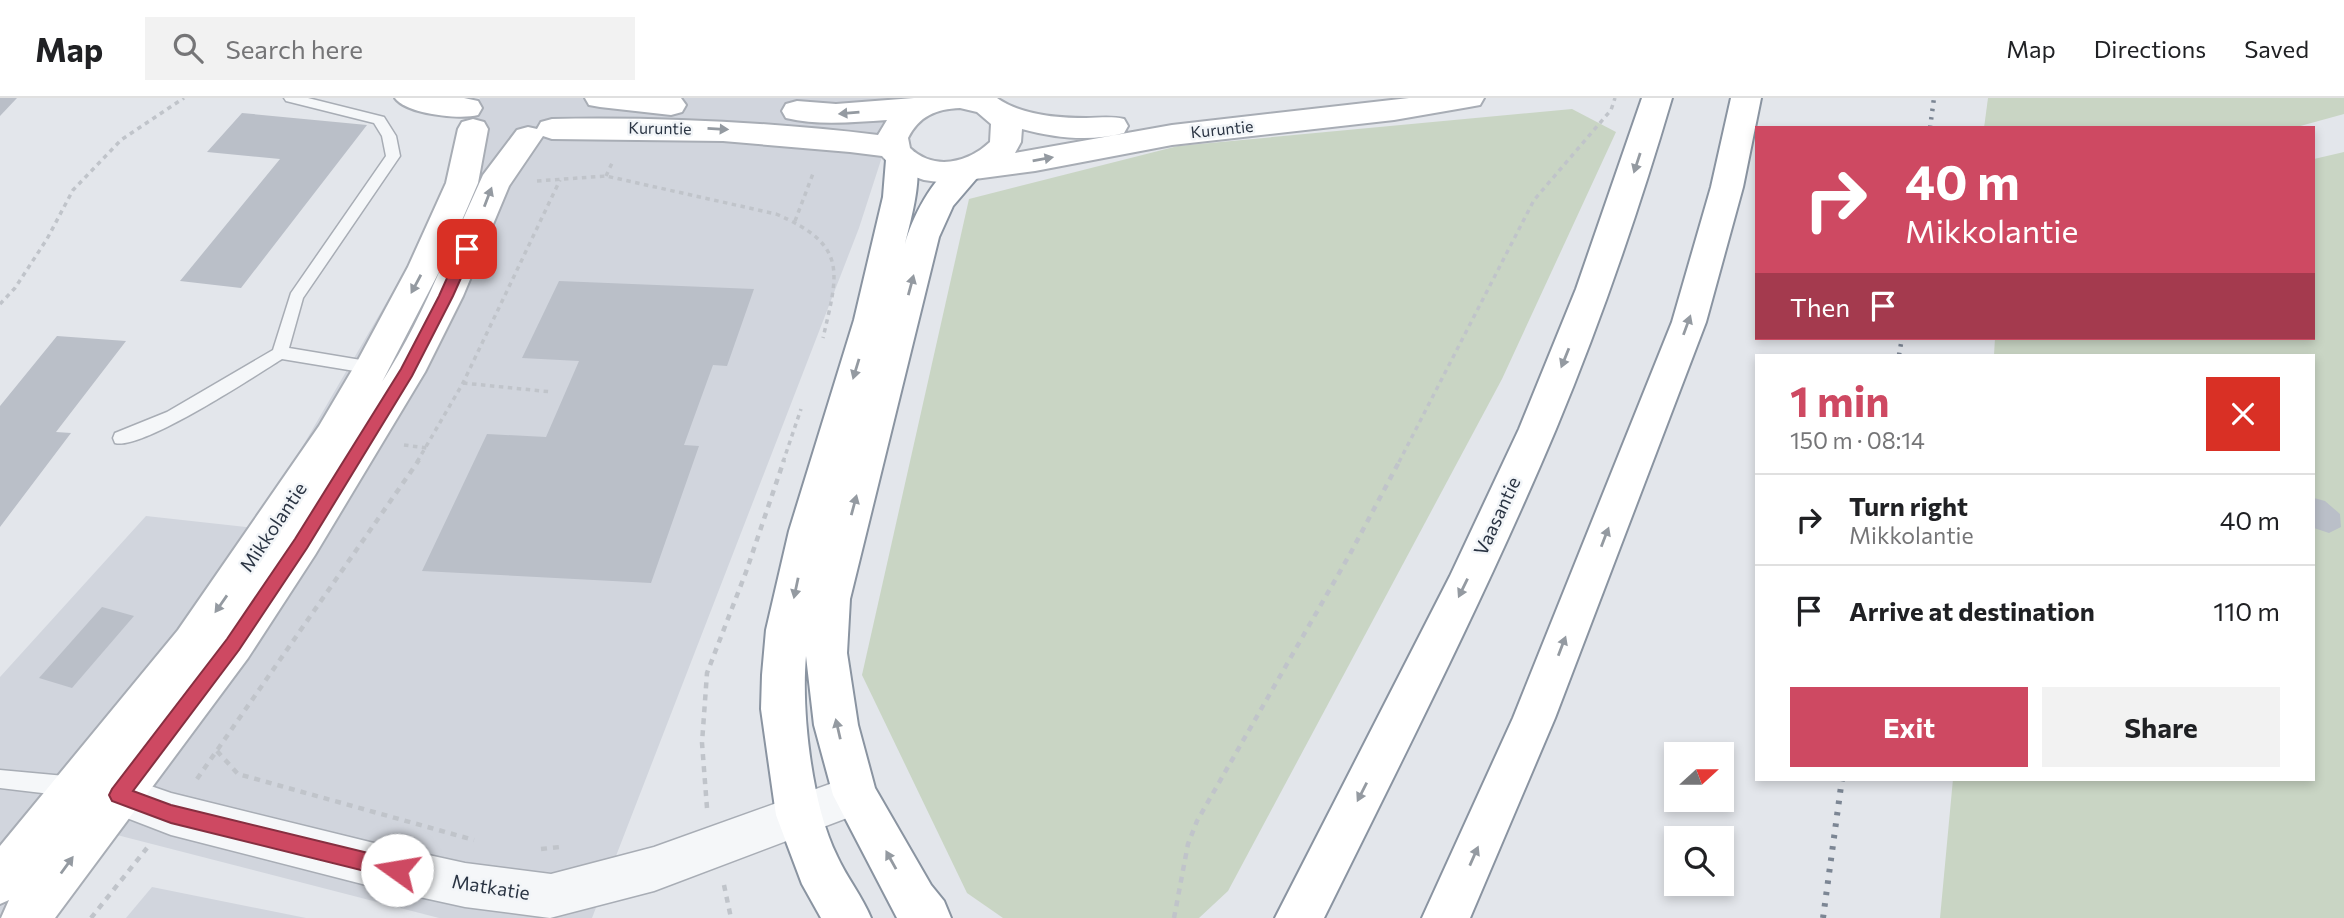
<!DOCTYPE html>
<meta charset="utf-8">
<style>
:root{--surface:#fff;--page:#f2f2f2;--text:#202124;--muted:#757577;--line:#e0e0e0;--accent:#ce4962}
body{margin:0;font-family:Commissioner,sans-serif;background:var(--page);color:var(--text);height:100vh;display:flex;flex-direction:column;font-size:26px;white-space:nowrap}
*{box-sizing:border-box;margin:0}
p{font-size:23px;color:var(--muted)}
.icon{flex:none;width:38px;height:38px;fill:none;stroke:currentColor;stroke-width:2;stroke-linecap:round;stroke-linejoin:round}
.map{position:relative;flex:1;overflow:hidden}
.details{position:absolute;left:1755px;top:256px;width:560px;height:427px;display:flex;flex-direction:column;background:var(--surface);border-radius:0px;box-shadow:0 4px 10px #0003}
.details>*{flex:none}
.guide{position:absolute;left:1755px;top:28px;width:560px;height:214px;border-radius:0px;box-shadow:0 4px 10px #0003;background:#ce4962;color:#fff;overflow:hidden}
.needle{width:46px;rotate:69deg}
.fabs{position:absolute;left:1664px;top:644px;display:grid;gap:14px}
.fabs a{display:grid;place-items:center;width:70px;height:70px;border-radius:0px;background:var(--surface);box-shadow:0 4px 10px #0003;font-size:35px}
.pin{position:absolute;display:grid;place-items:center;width:60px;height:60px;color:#fff;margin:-30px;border-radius:14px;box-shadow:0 4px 10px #0006}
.me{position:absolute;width:77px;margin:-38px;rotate:283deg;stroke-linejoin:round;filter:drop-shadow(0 0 5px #0008)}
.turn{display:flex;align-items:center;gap:24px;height:147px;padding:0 35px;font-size:32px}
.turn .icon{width:91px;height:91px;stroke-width:2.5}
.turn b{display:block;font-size:49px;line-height:60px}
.then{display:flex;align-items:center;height:66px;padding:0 35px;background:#0003;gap:14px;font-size:26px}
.round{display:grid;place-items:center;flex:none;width:74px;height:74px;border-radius:0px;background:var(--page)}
.head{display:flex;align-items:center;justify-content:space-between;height:119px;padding:0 35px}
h1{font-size:42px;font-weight:700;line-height:52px;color:var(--accent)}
.button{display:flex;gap:14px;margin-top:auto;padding:14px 35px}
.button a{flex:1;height:80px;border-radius:0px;background:var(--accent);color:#fff;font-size:28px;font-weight:700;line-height:80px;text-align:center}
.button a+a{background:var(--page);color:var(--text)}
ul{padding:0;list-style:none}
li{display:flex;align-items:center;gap:21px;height:91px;padding:0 35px;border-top:2px solid var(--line)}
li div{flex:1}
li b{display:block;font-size:26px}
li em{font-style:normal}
header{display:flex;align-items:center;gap:42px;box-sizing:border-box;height:98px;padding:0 35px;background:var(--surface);border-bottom:2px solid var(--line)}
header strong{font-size:33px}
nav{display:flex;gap:38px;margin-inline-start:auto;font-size:24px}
.search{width:490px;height:63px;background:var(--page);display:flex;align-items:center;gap:18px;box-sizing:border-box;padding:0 24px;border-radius:0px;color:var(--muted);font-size:26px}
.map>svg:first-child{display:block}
.built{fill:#d1d5dd}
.green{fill:#c9d5c4}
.building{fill:#babfc8}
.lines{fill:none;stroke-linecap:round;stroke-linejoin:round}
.service-casing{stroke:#a8adb5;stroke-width:3}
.minor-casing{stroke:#a8adb5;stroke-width:3}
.secondary-casing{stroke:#a8adb5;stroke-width:4}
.trunk-casing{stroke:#8a94a1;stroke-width:4}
.path-far1{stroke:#c0c4ca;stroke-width:3.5;stroke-dasharray:4.5 4.5;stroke-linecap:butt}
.path{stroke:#c0c4ca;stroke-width:4.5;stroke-dasharray:6 6;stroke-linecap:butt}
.service{fill:#f5f7f9;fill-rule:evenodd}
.minor{fill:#f5f7f9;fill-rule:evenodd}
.secondary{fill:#fff;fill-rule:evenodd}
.trunk{fill:#fff;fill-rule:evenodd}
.rail-far1{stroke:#7c8694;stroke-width:4.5;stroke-dasharray:2.5 6;stroke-linecap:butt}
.rail{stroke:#7c8694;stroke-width:6;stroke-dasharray:3.5 8;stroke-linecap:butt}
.oneway{fill:#949aa1}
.route{fill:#ce4962;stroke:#862f40;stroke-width:2}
.labels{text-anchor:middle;stroke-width:5;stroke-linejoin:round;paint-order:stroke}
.far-street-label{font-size:16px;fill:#2a3443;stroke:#f2f5f8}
.street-label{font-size:19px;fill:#2a3443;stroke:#f2f5f8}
</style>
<header>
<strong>Map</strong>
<div class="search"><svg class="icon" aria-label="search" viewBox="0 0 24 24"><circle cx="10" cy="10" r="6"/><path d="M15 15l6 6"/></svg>Search here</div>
<nav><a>Map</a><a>Directions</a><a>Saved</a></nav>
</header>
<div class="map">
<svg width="2344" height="820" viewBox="0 0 2344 820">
<rect width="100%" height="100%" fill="#e3e6eb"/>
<g class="built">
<path d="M480,0H901L859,130L592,820H439L117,737L46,820H0V579L146,418L255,430L442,109L460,40Z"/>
<path d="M152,789L306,820H126Z"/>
</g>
<g class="green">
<path d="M1988,0H2344V16L2293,30H1984Z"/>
<path d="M1572,11L1616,34L1502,281L1228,793L1199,820H1003L967,795L862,577L969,101L1178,48Z"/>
<path d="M2344,54V820H1940L1953,681H2314V257H1994L1995,240H2314V61Z"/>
</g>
<g class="building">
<path d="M0,0H17L0,18Z"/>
<path d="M242,15L367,27L241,190L180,183L280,61L207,54Z"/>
<path d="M559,183L754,191L727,268L713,267L684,347L699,348L651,485L422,473L487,336L546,339L579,263L522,260Z"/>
<path d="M57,238L126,243L56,334L71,335L0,429V308Z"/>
<path d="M2314,400L2325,403L2340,416L2341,429L2329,435L2314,430Z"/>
<path d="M102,509L134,518L72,590L39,580Z"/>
</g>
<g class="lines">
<g class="service-casing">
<g id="service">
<path d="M284,0H308L384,19L396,38L400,58L303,200L289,250L379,265L387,271L379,277L282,261C255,278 141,353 115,345L113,340L115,335L167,314L273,252L291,195L386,58L382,38L374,25L286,3Z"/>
<path d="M0,672L76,679L83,682L86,689L83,696L76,699L0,690Z"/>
</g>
</g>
<g class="minor-casing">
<path id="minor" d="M94,672L119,677L171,695L374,745L465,765L551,776L654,749L855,677L870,683L876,697L870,711L855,717L654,793L550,820L465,809L374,789L171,737L119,717L79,706L73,692L79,678Z"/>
</g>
<g class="secondary-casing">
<g id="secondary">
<path d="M395,0H464L478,3L482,10L478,17C460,22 406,16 395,0Z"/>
<path d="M585,0H681L686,7L682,14L671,17L600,9L589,7Z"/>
<path d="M914,0H997C1021,17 1057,20 1086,20C1099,20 1111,18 1124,21L1128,28L1124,35C1091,44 1055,40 1022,31L1021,44L1015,55L1172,27L1409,0H1484L1480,7L1469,9L1394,22L1172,47L1035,73L945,85L924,82L895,72L882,58L850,54L723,43L552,41L543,38L509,88L463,198L425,274L315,457L248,560L55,820H1L9,802L0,806V748L178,532L319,328L358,262L408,169L446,85L458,31L462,24L473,21L484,24L488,31L478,85L447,157L483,77L517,32L528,29L537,31L541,24L552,21C661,19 770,24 878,37L887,22C853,24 819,28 786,20L782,13L786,6L797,3L836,6ZM960,10L977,14L991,26L990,44C968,65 934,73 910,50L908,40C919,18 936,11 960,10ZM441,170C424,209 405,248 382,284Z"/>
</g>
</g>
<g class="trunk-casing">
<g id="trunk">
<path d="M1642,0H1672C1639,112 1601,223 1556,331C1486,497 1404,658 1324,820H1275L1450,478L1519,331L1576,191Z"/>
<path d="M1731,0H1761L1743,89L1706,224L1555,620L1470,820H1422L1513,620L1672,224L1711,89Z"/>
<path d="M902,52L913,55C925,74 910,124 905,146C911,122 933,78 956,66C964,61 970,63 978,66L983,73L953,108L939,139L850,501L847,555L858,627L875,690L931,787L944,803L951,820H897L833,697L814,627L806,558C801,614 812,708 837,758C847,780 862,798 871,820H821L802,786L776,717L761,611L762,577L766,532L789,433L854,222L883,99L886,62L891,55Z"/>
</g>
</g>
<g class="path-far1">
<path d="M606,78L613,63"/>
<path d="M537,83L606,78L776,116C849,147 838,175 823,240"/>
<path d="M795,123L814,73"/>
<path d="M0,206L15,190L47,141L73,92L121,42L184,0"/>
<path d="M463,285L552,294"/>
<path d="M404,347L427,350"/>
<path d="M417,364L463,285L560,82"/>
<path d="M783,364L801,311"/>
<path d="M1399,364L1534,102L1611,12L1615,0"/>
</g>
<g class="path">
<path d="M217,653L238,676L474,742"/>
<path d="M197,681L419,362"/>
<path d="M707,710L702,645L707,575L746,474L784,362"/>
<path d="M541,751L560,749"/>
<path d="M724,787L731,820"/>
<path d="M91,820L147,750"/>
<path d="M1174,820L1188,746L1197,723L1350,456L1400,362"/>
</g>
<use href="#service" class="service"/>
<use href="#minor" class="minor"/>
<use href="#secondary" class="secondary"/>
<use href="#trunk" class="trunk"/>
<g class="rail-far1">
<path d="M1930,30L1934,0"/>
<path d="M1899,257L1902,240"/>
</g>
<path class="rail" d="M1823,820L1842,681"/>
</g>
<defs><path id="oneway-solid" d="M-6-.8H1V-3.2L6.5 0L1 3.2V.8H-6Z" transform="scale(1.75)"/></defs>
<g class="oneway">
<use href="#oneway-solid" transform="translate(849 15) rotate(175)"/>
<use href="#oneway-solid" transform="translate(718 31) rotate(3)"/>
<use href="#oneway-solid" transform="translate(1043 61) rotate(-10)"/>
<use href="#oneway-solid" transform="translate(1637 65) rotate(108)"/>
<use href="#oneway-solid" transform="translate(488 99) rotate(-69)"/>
<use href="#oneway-solid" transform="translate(416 186) rotate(118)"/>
<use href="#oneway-solid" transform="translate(911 187) rotate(-75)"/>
<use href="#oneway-solid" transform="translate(1687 227) rotate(-70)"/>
<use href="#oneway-solid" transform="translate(1565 260) rotate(112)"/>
<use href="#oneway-solid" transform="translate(856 271) rotate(107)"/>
<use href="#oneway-solid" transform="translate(854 407) rotate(-75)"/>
<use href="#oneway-solid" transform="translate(1605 439) rotate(-69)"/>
<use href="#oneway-solid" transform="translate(796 490) rotate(102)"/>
<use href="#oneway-solid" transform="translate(1463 490) rotate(116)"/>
<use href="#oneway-solid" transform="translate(221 506) rotate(125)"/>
<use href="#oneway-solid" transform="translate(1562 548) rotate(-69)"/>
<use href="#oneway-solid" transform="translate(838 631) rotate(-103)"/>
<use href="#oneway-solid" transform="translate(1362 694) rotate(117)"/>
<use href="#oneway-solid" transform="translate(1474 758) rotate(-66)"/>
<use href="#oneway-solid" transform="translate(891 762) rotate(-119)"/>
<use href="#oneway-solid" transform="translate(67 767) rotate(-54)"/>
</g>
<path class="route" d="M467,147L474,151L453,198L412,278L307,450L239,552L133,693L171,707L397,762L404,765L406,772L404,778L397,781L171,725L112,703L109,697L112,691L227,541L295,441L401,271L439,198L460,151Z"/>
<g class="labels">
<g class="far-street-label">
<text transform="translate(660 30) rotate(1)" y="6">Kuruntie</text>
<text transform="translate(1222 31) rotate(-6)" y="6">Kuruntie</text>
</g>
<g class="street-label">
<text transform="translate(1497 418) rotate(-65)" y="7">Vaasantie</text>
<text transform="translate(273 429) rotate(-56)" y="7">Mikkolantie</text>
<text transform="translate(491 789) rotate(9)" y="7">Matkatie</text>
</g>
</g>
</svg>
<div class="fabs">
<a><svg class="needle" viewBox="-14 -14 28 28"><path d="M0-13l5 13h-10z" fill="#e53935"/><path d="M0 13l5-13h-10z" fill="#757577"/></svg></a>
<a><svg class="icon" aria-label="search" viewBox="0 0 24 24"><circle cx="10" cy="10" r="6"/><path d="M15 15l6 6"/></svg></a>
</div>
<div class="pin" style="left:467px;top:151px;background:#d93025"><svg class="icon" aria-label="arrive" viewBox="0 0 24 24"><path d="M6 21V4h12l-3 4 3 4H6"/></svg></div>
<svg class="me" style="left:397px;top:772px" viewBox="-20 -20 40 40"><circle r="19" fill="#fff"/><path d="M0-13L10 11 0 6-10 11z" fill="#ce4962"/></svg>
<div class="guide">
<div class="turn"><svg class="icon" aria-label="right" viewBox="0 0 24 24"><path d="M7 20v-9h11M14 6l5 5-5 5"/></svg><div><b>40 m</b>Mikkolantie</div></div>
<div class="then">Then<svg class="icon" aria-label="arrive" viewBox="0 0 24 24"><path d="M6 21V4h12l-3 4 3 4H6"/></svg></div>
</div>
<section class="details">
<div class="head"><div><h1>1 min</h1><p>150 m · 08:14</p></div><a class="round" style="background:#d93025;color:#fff"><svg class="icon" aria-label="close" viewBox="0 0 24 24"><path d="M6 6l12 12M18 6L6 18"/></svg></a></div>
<ul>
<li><svg class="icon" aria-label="right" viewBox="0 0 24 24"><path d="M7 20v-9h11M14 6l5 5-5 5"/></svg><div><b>Turn right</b><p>Mikkolantie</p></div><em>40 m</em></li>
<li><svg class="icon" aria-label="arrive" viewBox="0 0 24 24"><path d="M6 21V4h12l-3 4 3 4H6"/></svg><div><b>Arrive at destination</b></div><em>110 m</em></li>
</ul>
<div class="button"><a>Exit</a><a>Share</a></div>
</section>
</div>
